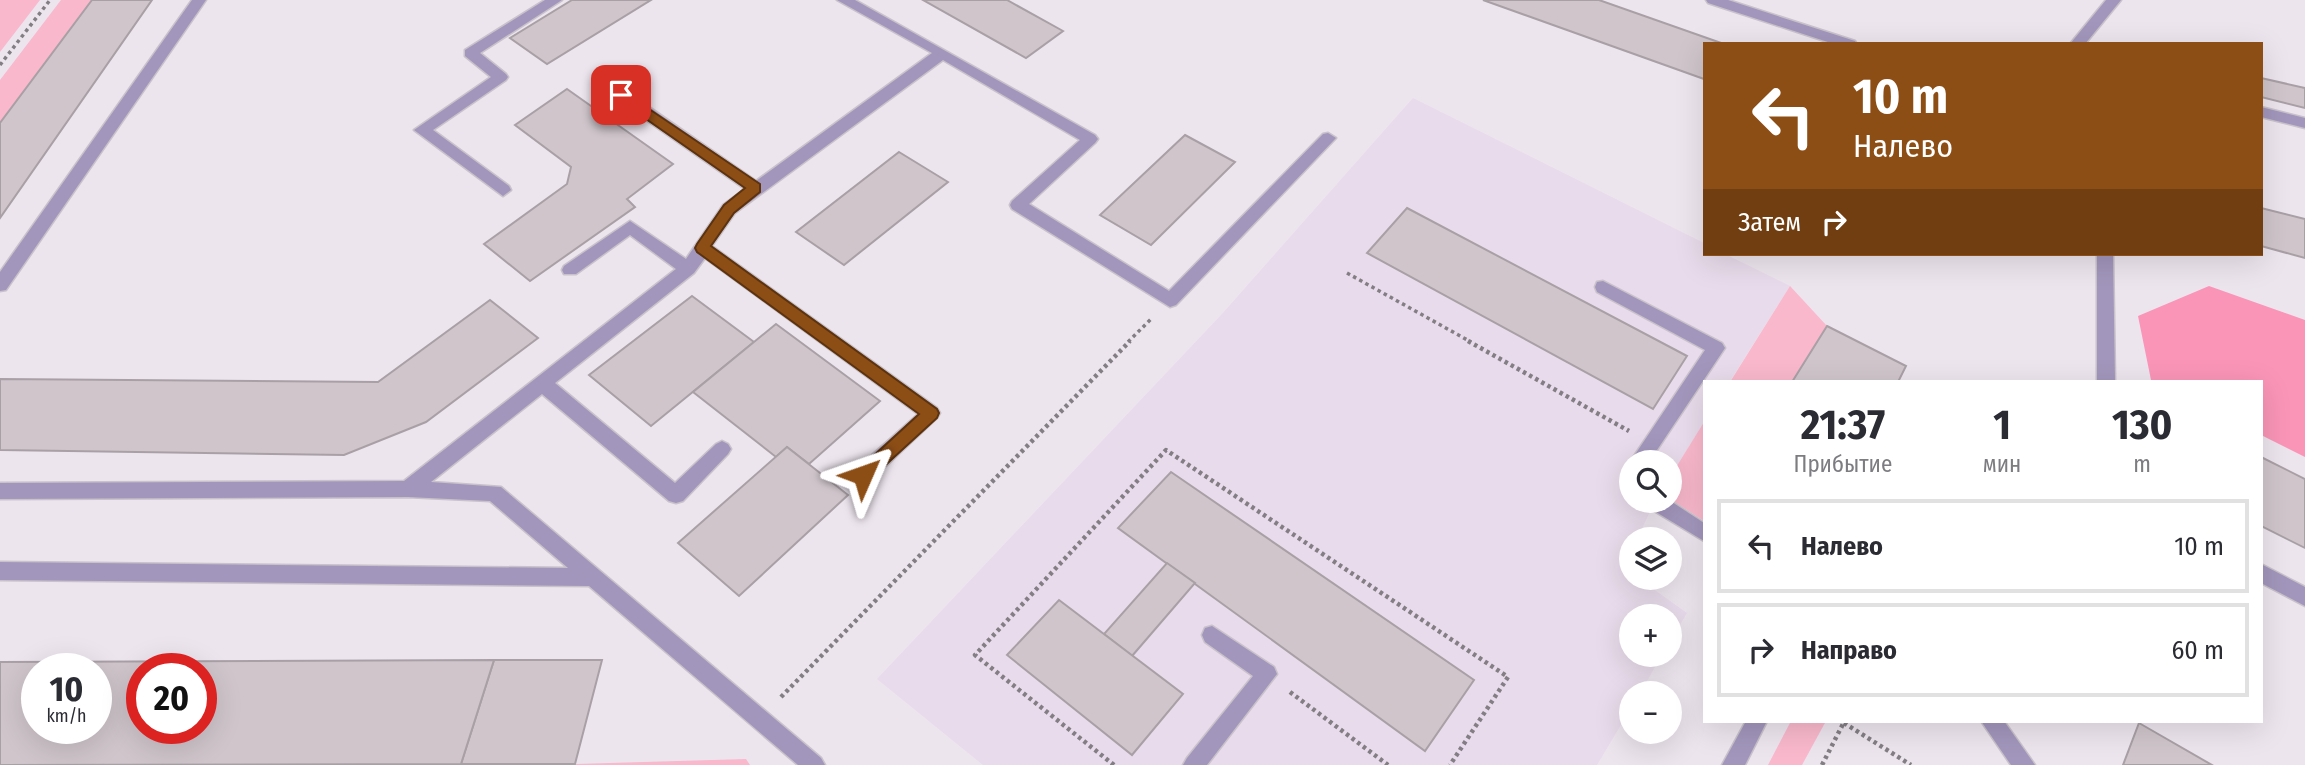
<!DOCTYPE html>
<html lang="ru">
<meta charset="utf-8">
<style>
:root{--surface:#fff;--page:#f2f2f3;--text:#2b2b33;--muted:#7c7c81;--line:#e1e1e2}
body{margin:0;font-family:"Fira Sans Condensed",sans-serif;background:var(--page);color:var(--text);height:100vh;display:flex;flex-direction:column;font-size:26px;white-space:nowrap}
*{box-sizing:border-box;margin:0}
p{font-size:23px;color:var(--muted)}
.icon{flex:none;width:38px;height:38px;fill:none;stroke:currentColor;stroke-width:2;stroke-linecap:round;stroke-linejoin:round}
.map{position:relative;flex:1;overflow:hidden}
.drawer{position:absolute;left:1703px;top:380px;width:560px;height:343px;display:flex;flex-direction:column;background:var(--surface);border-radius:0px;box-shadow:0 7px 28px #0002}
.drawer>*{flex:none}
.banner{position:absolute;left:1703px;top:42px;width:560px;height:214px;border-radius:0px;box-shadow:0 7px 28px #0002;background:#8d4e15;color:#fff;overflow:hidden}
.buttons{position:absolute;left:1619px;top:450px;display:grid;gap:14px}
.buttons a{display:grid;place-items:center;width:63px;height:63px;border-radius:50%;background:var(--surface);box-shadow:0 7px 28px #0002;font-size:35px}
.speed{position:absolute;left:21px;top:653px;display:flex;gap:14px;font-size:35px;font-weight:700;text-align:center}
.speed>*{display:grid;place-content:center;width:91px;height:91px;border-radius:50%;background:var(--surface);box-shadow:0 7px 28px #0002;line-height:1}
.speed small{font-size:18px;font-weight:400}
.speed .limit{border:10px solid #d22;background:#fff;color:#111}
.pin{position:absolute;display:grid;place-items:center;width:60px;height:60px;color:#fff;margin:-30px;border-radius:14px;box-shadow:0 4px 10px #0006}
.me{position:absolute;width:77px;margin:-38px;rotate:47deg;stroke-linejoin:round;filter:drop-shadow(0 0 5px #0008)}
.turn{display:flex;align-items:center;gap:24px;height:147px;padding:0 35px;font-size:32px}
.turn .icon{width:91px;height:91px;stroke-width:2.5}
.turn b{display:block;font-size:49px;line-height:60px}
.then{display:flex;align-items:center;height:66px;padding:0 35px;background:#0003;gap:14px;font-size:26px}
.eta{display:flex;justify-content:space-evenly;align-items:center;height:119px;text-align:center}
.eta b{font-size:42px;font-weight:700;line-height:49px}
ul{padding:0;list-style:none}
li{display:flex;align-items:center;gap:21px;height:94px;margin:0 14px 10px;padding:0 21px;border:4px solid var(--line);border-radius:0px}
li div{flex:1}
li b{display:block;font-size:26px}
li em{font-style:normal}
.map>svg:first-child{display:block}
.built{fill:#e8dbeb}
.green{fill:#f9b8cc}
.forest{fill:#fa95b7}
.building{fill:#cfc5cb;stroke:#a9a0a6;stroke-width:2;fill-rule:evenodd}
.lines{fill:none;stroke-linecap:round;stroke-linejoin:round}
.service-casing{stroke:#c9c2ca;stroke-width:3}
.path-far1{stroke:#837e84;stroke-width:3.5;stroke-dasharray:3.5 3.5;stroke-linecap:butt}
.path{stroke:#837e84;stroke-width:4.5;stroke-dasharray:3.5 3.5;stroke-linecap:butt}
.service{fill:#a296bc;fill-rule:evenodd}
.route{fill:#8d4e15;stroke:#5c330e;stroke-width:2}
</style>
<div class="map">
<svg width="2305" height="765" viewBox="0 0 2305 765">
<rect width="100%" height="100%" fill="#ede5ee"/>
<path class="built" d="M1413,98L1704,243V254H1725L1790,286L1730,381L1704,382V422L1670,477V462H1631V500L1655,501L1637,539H1631V554L1625,568L1631,573V578H1638L1687,613L1670,642V616H1631V654L1662,655L1640,693H1631V708L1597,765H983L877,679L1222,314Z"/>
<g class="green">
<path d="M0,0H40L0,52Z"/>
<path d="M61,0H92L0,123V80Z"/>
<path d="M1790,286L1827,326L1792,381L1730,382Z"/>
<path d="M1704,422V521L1670,499V477Z"/>
<path d="M1791,721H1826L1802,765H1768Z"/>
<path d="M746,759L750,765H148L575,764Z"/>
</g>
<path class="forest" d="M2209,286L2305,320V457L2261,435V382L2151,380L2138,316Z"/>
<g class="building">
<path d="M92,0H152L0,218V123Z"/>
<path d="M572,0H651L547,64L510,38Z"/>
<path d="M923,0H1007L1063,31L1026,58Z"/>
<path d="M1483,0H1599L1724,44H1704V79Z"/>
<path d="M2261,78L2305,88V108L2261,97Z"/>
<path d="M567,89L673,164L627,199L635,207L530,281L484,244L567,184L571,167L515,125Z"/>
<path d="M1185,135L1235,162L1151,245L1100,215Z"/>
<path d="M899,152L948,182L844,265L796,232Z"/>
<path d="M1407,208L1687,356L1653,409L1367,253Z"/>
<path d="M2261,208L2305,219V258L2261,246Z"/>
<path d="M692,296L754,342L651,426L589,375Z"/>
<path d="M490,300L538,338L426,422L344,455L0,450V379L378,382Z"/>
<path d="M776,324L880,401L809,464L787,447L776,457L693,392Z"/>
<path d="M1827,326L1906,366L1898,382H1792Z"/>
<path d="M787,447L848,495L739,596L678,543Z"/>
<path d="M2261,457L2305,479V548L2261,526Z"/>
<path d="M1171,472L1474,680L1425,751L1118,528Z"/>
<path d="M1167,563L1195,583L1132,656L1104,634Z"/>
<path d="M1059,600L1183,694L1132,755L1007,655Z"/>
<path d="M494,660H602L575,764H461Z"/>
<path d="M494,660L461,764L0,765V662ZM37,668H96V728H37ZM142,668H201V728H142Z"/>
<path d="M2139,723L2212,765H2123Z"/>
</g>
<g class="lines">
<g class="service-casing">
<g id="service">
<path d="M192,0H206L6,290L0,291V272Z"/>
<path d="M545,0H562L480,53L506,74L508,77L506,80L433,130L509,186L511,190L503,196L414,130L491,77L465,56V50Z"/>
<path d="M837,0H855L1095,135L1098,139L1095,143L1029,204L1169,291L1323,134L1328,133L1336,138L1176,305L1170,307L1012,209L1010,205L1012,201L1080,140L943,60L735,213L712,246L937,408L940,413L937,418L870,481L863,483L856,481L854,475L856,469L918,414L705,258L694,273L555,383L675,483L716,444L722,441L728,444L731,449L728,454L683,501L676,503L669,501L542,394L431,482L501,487L821,758L825,765H798L589,586L0,580V562L568,568L490,501L408,497L0,499V483L404,481L676,269L630,235L576,274H564L562,270L564,266L630,221L686,259L723,205L745,189L616,99L614,95L616,91H626L756,181L932,53Z"/>
<path d="M1706,0H1728L1855,41L1857,44H1834L1708,3Z"/>
<path d="M2106,0H2121L2085,44H2070Z"/>
<path d="M2261,107L2305,118V128L2261,117Z"/>
<path d="M2097,254H2113L2115,382H2097Z"/>
<path d="M1603,281L1722,343L1725,348L1649,462H1631V464L1630,462L1705,350L1597,292L1595,287L1597,282Z"/>
<path d="M1644,500H1669L1704,523V541L1646,506Z"/>
<path d="M2261,564L2305,587V606L2261,583Z"/>
<path d="M1212,626L1274,667L1277,674L1207,765H1183L1187,758L1253,676L1205,642L1202,635L1205,628Z"/>
<path d="M1746,721H1767L1745,765H1722Z"/>
<path d="M1981,721H2004L2035,765H2011Z"/>
</g>
</g>
<g class="path-far1">
<path d="M0,65L50,0"/>
<path d="M1347,273L1471,342"/>
<path d="M1128,342L1152,318"/>
</g>
<g class="path">
<path d="M1468,341L1629,431"/>
<path d="M1290,692L1388,765"/>
<path d="M781,697L1130,341"/>
<path d="M1844,723L1911,765"/>
<path d="M1114,765L975,655L1166,450L1508,677L1450,765"/>
<path d="M1822,765L1844,722"/>
</g>
<use href="#service" class="service"/>
</g>
<path class="route" d="M621,90L760,184V192L734,213L711,246L937,409L939,413L937,418L869,480L863,482L858,480L855,475L858,470L919,414L697,252L695,248L697,244L724,205L745,188L616,98L614,95Z"/>
</svg>
<div class="buttons">
<a><svg class="icon" aria-label="search" viewBox="0 0 24 24"><circle cx="10" cy="10" r="6"/><path d="M15 15l6 6"/></svg></a>
<a><svg class="icon" aria-label="layers" viewBox="0 0 24 24"><path d="M12 4l9 5-9 5-9-5zM3 14l9 5 9-5"/></svg></a>
<a>+</a>
<a>−</a>
</div>
<div class="speed"><div>10<small>km/h</small></div><div class="limit">20</div></div>
<div class="pin" style="left:621px;top:95px;background:#d93025"><svg class="icon" aria-label="arrive" viewBox="0 0 24 24"><path d="M6 21V4h12l-3 4 3 4H6"/></svg></div>
<svg class="me" style="left:863px;top:475px" viewBox="-20 -20 40 40"><path d="M0-17L14 15 0 8-14 15z" fill="#8d4e15" stroke="#fff" stroke-width="4"/></svg>
<div class="banner">
<div class="turn"><svg class="icon" aria-label="left" viewBox="0 0 24 24"><path d="M17 20v-9H6M10 6l-5 5 5 5"/></svg><div><b>10 m</b>Налево</div></div>
<div class="then">Затем<svg class="icon" aria-label="right" viewBox="0 0 24 24"><path d="M7 20v-9h11M14 6l5 5-5 5"/></svg></div>
</div>
<section class="drawer">
<div class="eta">
<div><b>21:37</b><p>Прибытие</p></div>
<div><b>1</b><p>мин</p></div>
<div><b>130</b><p>m</p></div>
</div>
<ul>
<li><svg class="icon" aria-label="left" viewBox="0 0 24 24"><path d="M17 20v-9H6M10 6l-5 5 5 5"/></svg><div><b>Налево</b></div><em>10 m</em></li>
<li><svg class="icon" aria-label="right" viewBox="0 0 24 24"><path d="M7 20v-9h11M14 6l5 5-5 5"/></svg><div><b>Направо</b></div><em>60 m</em></li>
</ul>
</section>
</div>
